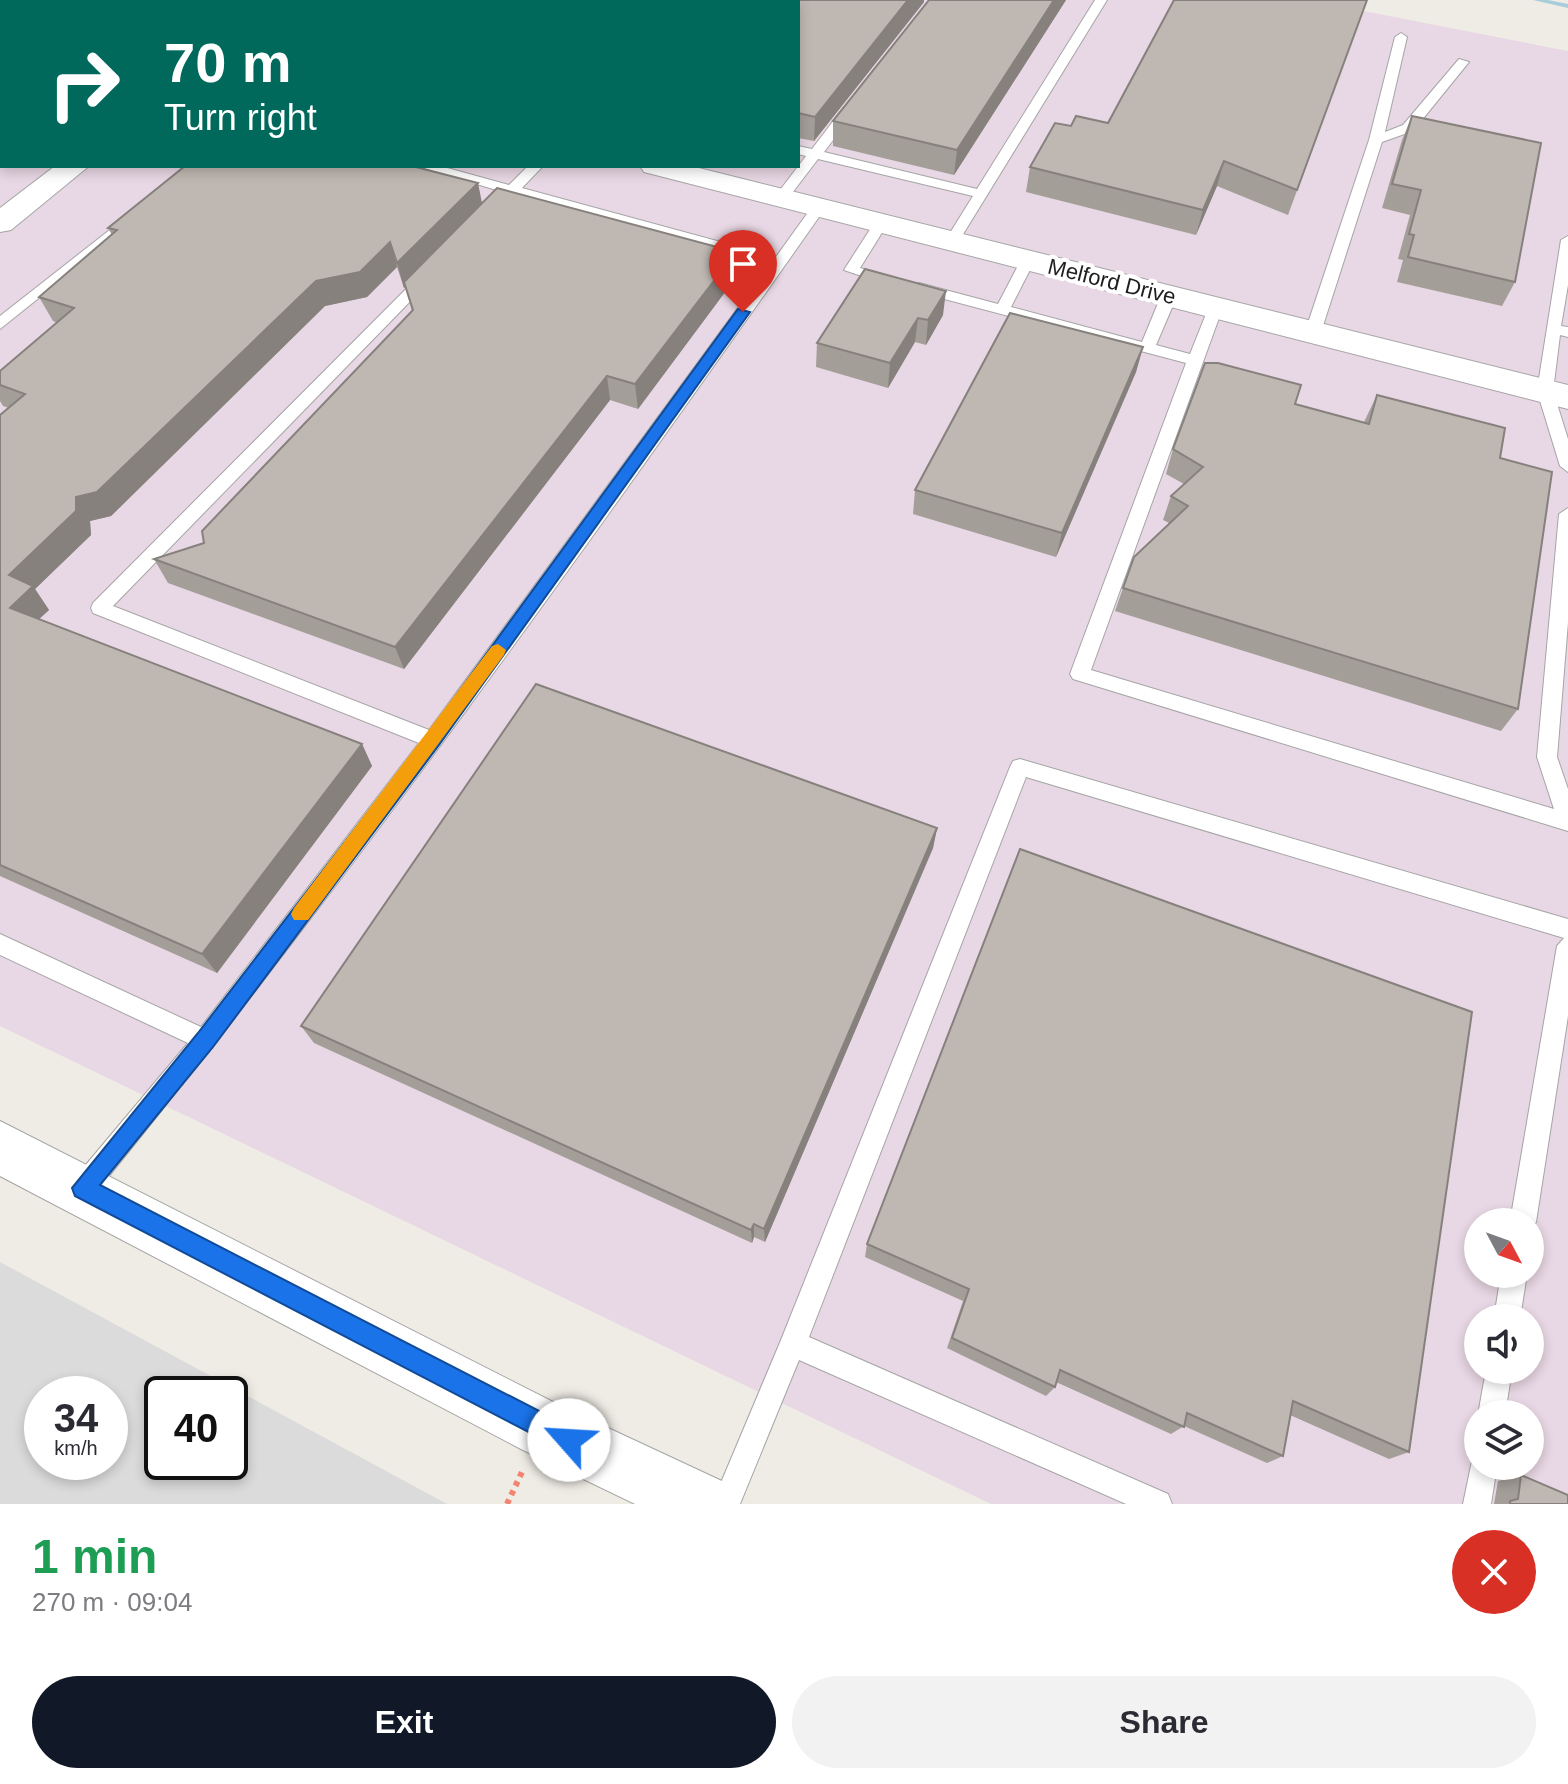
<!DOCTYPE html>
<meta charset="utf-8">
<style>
:root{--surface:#fff;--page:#f2f2f3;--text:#2b2b33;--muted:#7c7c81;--accent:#111827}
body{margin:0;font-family:Arial,sans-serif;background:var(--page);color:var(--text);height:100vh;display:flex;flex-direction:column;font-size:30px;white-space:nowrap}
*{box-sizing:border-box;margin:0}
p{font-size:26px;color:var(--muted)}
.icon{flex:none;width:44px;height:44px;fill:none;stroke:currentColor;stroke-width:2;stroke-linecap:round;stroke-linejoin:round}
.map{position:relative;height:1504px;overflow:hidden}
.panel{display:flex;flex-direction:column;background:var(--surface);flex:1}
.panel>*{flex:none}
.hud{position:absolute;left:0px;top:0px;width:800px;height:168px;box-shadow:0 4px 12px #0003;background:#00695c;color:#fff;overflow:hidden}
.needle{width:52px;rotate:131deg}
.buttons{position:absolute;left:1464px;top:1208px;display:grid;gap:16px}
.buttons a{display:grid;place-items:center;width:80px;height:80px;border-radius:50%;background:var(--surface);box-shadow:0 4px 12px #0003;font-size:40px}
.speed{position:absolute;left:24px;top:1376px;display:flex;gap:16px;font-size:40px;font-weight:700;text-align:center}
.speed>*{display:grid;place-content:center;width:104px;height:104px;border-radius:50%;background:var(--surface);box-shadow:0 4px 12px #0003;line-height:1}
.speed small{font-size:20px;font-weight:400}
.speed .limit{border:4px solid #111;border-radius:12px;background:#fff;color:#111}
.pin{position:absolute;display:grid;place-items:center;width:68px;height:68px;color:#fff;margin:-82px -34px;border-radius:50% 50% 50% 0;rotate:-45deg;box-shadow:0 0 8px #0007}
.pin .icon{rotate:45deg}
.me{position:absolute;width:88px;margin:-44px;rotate:296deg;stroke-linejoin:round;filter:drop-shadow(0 0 6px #0008)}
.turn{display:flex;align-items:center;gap:28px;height:168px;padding:0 32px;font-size:36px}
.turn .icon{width:104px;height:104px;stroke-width:2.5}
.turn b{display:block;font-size:56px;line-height:68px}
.round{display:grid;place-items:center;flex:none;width:84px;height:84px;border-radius:42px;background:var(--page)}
.head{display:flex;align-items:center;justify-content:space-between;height:136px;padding:0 32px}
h1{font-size:48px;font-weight:800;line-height:60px;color:#1e9e55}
.cta{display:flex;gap:16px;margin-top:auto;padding:16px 32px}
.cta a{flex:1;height:92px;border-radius:48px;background:var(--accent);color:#fff;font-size:32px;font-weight:800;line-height:92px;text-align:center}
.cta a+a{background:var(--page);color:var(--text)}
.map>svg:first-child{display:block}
.residential{fill:#dcdbdb;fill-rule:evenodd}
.industrial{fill:#e8d7e4;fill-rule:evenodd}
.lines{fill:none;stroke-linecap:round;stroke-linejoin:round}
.stream{fill:#a7cdda;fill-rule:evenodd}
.service-casing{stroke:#a5a5a5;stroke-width:2}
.tertiary-casing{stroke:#a5a5a5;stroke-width:2}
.path{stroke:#f38472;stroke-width:6;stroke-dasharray:5 5;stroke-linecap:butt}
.service{fill:#fff;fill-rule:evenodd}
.tertiary{fill:#fff;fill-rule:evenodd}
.wall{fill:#a49e99}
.shaded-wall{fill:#86817d}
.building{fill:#bfb8b2;stroke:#86817d;stroke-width:2}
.route{fill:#1a73e8;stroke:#114b97;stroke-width:2}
.slow{fill:#f59e0b}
.labels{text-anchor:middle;stroke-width:8;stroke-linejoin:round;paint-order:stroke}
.far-street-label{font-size:22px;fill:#1e1e1e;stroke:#fff}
</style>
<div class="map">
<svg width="1568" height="1504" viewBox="0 0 1568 1504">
<rect width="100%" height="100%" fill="#efece5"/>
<path class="residential" d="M0,1262L447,1504H0ZM42,1394H110V1462H42ZM162,1394H230V1462H162Z"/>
<path class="industrial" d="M0,0H1307L1568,51V1504H991L0,1026ZM2,2H798V166H2ZM1478,1222H1530V1274H1478ZM1478,1318H1530V1370H1478ZM1478,1414H1530V1466H1478Z"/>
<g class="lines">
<path class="stream" d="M1533,0H1548L1568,4V8Z"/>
<g class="service-casing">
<g id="service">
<path d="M1095,0H1107L957,244L945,241L973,196L818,159L786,201L774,198L806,156L798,154V146L812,149L844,107L849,106L856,110L824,152L977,189Z"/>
<path d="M0,18L2,19V27L0,26Z"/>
<path d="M1401,33L1407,37L1385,132L1403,125L1459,59L1469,62L1413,131L1382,142L1321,332L1313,337L1308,335L1305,332L1369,140L1395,37Z"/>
<rect x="0" y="54" width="2" height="8"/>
<path d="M417,166H440L509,185L528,166H543L522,188L776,257L814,204L826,207C590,543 351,878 92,1197L83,1200L74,1197L71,1188L74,1179L188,1043L0,955V934L201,1027L419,743L93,613L91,608L93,603L421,274H431V280L113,606L429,730L770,264L515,195L496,214H486V208L503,192Z"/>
<path d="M130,214L135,215V221L0,329V316Z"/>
<path d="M881,219L888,223L860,268L893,277L895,280L888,285L844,270L876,220Z"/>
<path d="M1568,236V285L1561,326L1568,327V337L1560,335L1553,391L1568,439V472L1560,466L1537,391L1561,240Z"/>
<path d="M1028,256L1035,260L1011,307L1142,342L1161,296L1169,291L1174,293L1177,296L1156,345L1190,354L1210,304L1215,302L1223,307L1091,670L1554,809L1537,757L1559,514L1568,508V622L1557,757L1568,789V831L1073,679L1070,674L1186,363L914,291L911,288L919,283L998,304L1021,260Z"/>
<path d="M1020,759L1568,919V1016L1536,1222L1530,1232V1222H1510L1557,946L1564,938L1026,777L809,1337L1168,1494L1172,1504H1126L799,1360L740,1504H712L781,1340L1010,767L1013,761Z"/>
<path d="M1501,1274H1527L1520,1318H1494Z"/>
<path d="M1486,1370H1512L1505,1414L1478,1415Z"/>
<path d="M1478,1454V1466H1497L1491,1504H1463L1473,1456Z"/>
</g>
</g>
<g class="tertiary-casing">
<g id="tertiary">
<path d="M55,166H89L11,230L0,232V208Z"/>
<path d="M640,166H691L1568,385V409L644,172Z"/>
<path d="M0,1121L563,1407L724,1482L733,1504H635L521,1449L0,1176Z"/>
</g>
</g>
<path class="path" d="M507,1504L522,1472"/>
<use href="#service" class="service"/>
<use href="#tertiary" class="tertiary"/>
</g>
<g class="wall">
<path d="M16,0H270L267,2H24Z"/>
<path d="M460,0H924V2L814,141L798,138V2Z"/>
<path d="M1066,0L954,175L833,146V121Z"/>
<path d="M1367,0L1288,215L1217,186L1196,235L1026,192L1030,167L1071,126L1108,123Z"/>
<path d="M1412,116L1515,282L1502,306L1397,282L1403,260L1398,259L1410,215L1382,208L1402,140Z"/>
<path d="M482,203L737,276L638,409L610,400L404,669L168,583L154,559L204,543L412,311L405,287L404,288L397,267L367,297L325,306L111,516L90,521L91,535L35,589L49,610L39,619L362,744L372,766L217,973L0,876V415L9,408L3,406L0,401V371L57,323L53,321L39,297L112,235L108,228Z"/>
<path d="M865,269L943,315L926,345L915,342L888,388L816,367L817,343Z"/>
<path d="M1143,347L1136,372L1056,557L913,514L915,490Z"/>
<path d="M1377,395L1500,458L1518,709L1501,731L1115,611L1123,588L1169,523L1163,520L1171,496L1184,484L1166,474L1173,449L1295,404L1364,422Z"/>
<path d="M937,828L933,848L765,1242L754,1237L752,1243L314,1043L301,1026Z"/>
<path d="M1020,849L1409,1452L1389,1459L1290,1415L1283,1456L1267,1463L1184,1426L1171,1434L1056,1382L1055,1387L1046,1396L947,1348L963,1301L865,1257L867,1244Z"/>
<path d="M1521,1475L1568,1504H1494L1498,1481Z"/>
</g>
<g class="shaded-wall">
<path d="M70,0H84L85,2H70Z"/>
<path d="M130,0H147L148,2H131Z"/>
<path d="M231,0H270L267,2H228Z"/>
<path d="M908,0H924V2L814,141L815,117Z"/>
<path d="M1054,0H1066L954,175L957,150Z"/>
<path d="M2,109V142L0,143V110Z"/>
<path d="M1224,161L1217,186L1196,235L1203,210Z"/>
<path d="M478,183L483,208L404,288L397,263Z"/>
<path d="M390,242L397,267L367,297L325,306L111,516L90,521L91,535L35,589L49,610L26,631L10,608L9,575L76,497L316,281Z"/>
<path d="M736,252L737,276L638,409L635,384Z"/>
<path d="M946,291L943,315L926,345L928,320Z"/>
<path d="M918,318L915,342L888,388L890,363Z"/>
<path d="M1143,347L1136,372L1056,557L1062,533Z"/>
<path d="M607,376L610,400L404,669L395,647Z"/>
<path d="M362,744L372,766L217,973L202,954Z"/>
<path d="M937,828L933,848L765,1242L764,1229Z"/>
<path d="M754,1224V1237L752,1243L751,1230Z"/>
</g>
<g class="building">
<path d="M179,0H231L228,2H187Z"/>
<path d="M460,0H908L815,117L798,113V2H458Z"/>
<path d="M929,0H1054L957,150L833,121Z"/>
<path d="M1174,0H1367L1297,190L1224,161L1203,210L1030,167L1055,123L1071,126L1076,116L1108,123Z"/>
<path d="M0,64L2,65V109L0,110Z"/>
<path d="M1412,116L1541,143L1515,282L1408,257L1414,235L1409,234L1421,190L1392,184Z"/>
<path d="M185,166H412L478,183L397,263L390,242L360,272L316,281L97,492L76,497V511L9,575L33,586L10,608L362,744L202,954L0,865V415L25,394L0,385V371L74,308L39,297L117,230L108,228Z"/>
<path d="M497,188L736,252L635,384L607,376L395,647L154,559L204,543L202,531L413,310L404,282Z"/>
<path d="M865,269L946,291L928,320L918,318L890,363L817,343Z"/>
<path d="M1010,313L1143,347L1062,533L915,490Z"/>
<path d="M1205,363H1218L1301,385L1295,404L1369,424L1377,395L1505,428L1500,458L1552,472L1518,709L1123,588L1134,557L1188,506L1171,496L1203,467L1173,449Z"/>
<path d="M536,684L937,828L764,1229L754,1224L751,1230L301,1026Z"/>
<path d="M1020,849L1472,1012L1409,1452L1293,1401L1283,1456L1187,1413L1184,1427L1060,1370L1055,1387L952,1338L969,1289L867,1244Z"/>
<path d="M1521,1475L1568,1495V1504H1510V1501L1518,1499Z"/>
</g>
<path class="route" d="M738,309L750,312L439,745L213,1047L100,1185L578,1431L581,1440L578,1449L569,1453L75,1196L72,1188L198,1033L427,735Z"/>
<path class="slow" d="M498,644L506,650L504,655L308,920H294L291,914L294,908L492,646Z"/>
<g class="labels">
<g class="far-street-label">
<text transform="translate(1112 281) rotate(14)" y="8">Melford Drive</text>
</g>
</g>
</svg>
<div class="buttons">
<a><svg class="needle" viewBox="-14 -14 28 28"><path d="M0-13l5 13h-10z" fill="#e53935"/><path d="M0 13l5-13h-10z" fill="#7c7c81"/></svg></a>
<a><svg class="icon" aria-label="sound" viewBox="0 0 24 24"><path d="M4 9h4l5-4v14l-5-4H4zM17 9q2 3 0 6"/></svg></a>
<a><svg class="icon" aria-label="layers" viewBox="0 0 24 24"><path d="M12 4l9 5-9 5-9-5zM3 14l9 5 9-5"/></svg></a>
</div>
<div class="speed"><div>34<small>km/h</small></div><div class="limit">40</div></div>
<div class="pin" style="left:743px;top:312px;background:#d93025"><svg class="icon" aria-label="arrive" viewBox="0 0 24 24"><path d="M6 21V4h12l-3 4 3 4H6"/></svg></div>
<svg class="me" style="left:569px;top:1440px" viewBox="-20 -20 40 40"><circle r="19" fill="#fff"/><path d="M0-13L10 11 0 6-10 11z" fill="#1a73e8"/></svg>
<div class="hud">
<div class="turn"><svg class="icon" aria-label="right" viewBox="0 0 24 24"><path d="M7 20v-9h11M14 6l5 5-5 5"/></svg><div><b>70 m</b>Turn right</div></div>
</div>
</div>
<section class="panel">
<div class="head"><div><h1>1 min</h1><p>270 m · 09:04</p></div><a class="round" style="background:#d93025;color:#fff"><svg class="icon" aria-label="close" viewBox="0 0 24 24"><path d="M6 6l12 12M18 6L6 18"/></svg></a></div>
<div class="cta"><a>Exit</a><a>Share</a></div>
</section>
